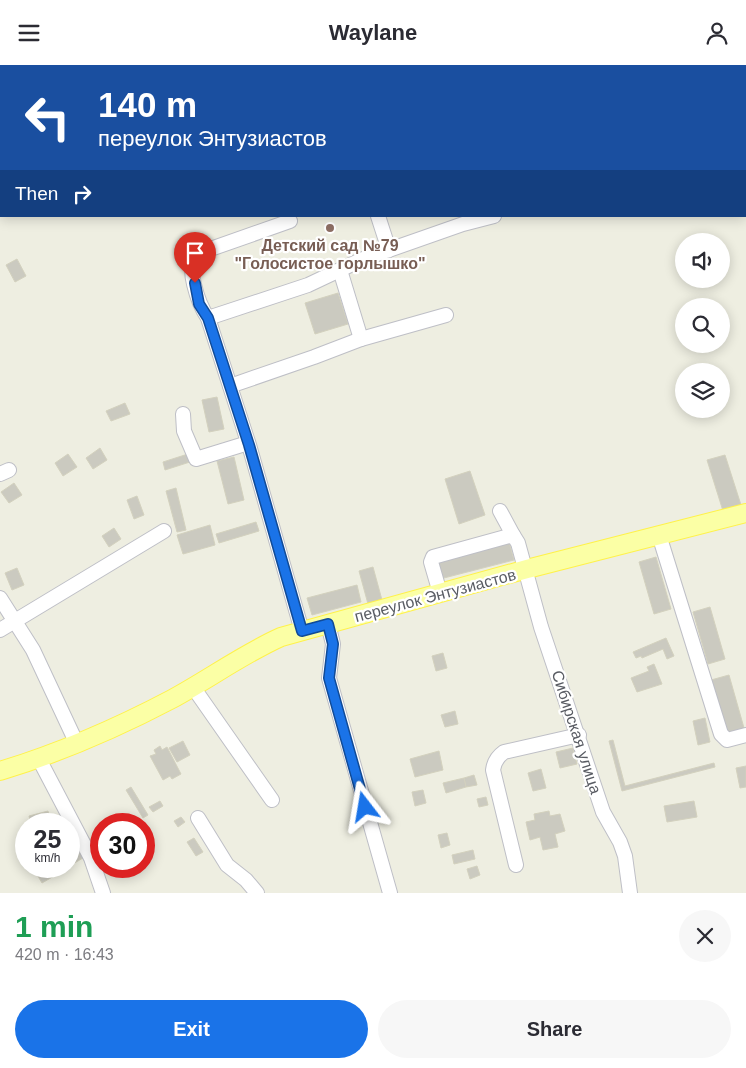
<!DOCTYPE html>
<meta charset="utf-8">
<style>
:root{--surface:#fff;--page:#f7f7f7;--text:#2b2b33;--muted:#7c7c81;--accent:#1a73e8}
body{margin:0;font-family:Arial,sans-serif;background:var(--page);color:var(--text);height:100vh;display:flex;flex-direction:column;font-size:19px;white-space:nowrap}
*{box-sizing:border-box;margin:0}
p{font-size:16px;color:var(--muted)}
.icon{flex:none;width:28px;height:28px;fill:none;stroke:currentColor;stroke-width:2;stroke-linecap:round;stroke-linejoin:round}
.map{position:relative;height:828px;overflow:hidden}
.side{display:flex;flex-direction:column;background:var(--surface);flex:1}
.side>*{flex:none}
.hud{position:absolute;left:0px;top:0px;width:746px;height:152px;box-shadow:0 2px 12px #0003;background:#1a4fa0;color:#fff;overflow:hidden}
.controls{position:absolute;left:675px;top:168px;display:grid;gap:10px}
.controls a{display:grid;place-items:center;width:55px;height:55px;border-radius:50%;background:var(--surface);box-shadow:0 2px 12px #0003;font-size:25px}
.speed{position:absolute;left:15px;top:748px;display:flex;gap:10px;font-size:25px;font-weight:700;text-align:center}
.speed>*{display:grid;place-content:center;width:65px;height:65px;border-radius:50%;background:var(--surface);box-shadow:0 2px 12px #0003;line-height:1}
.speed small{font-size:12px;font-weight:400}
.speed .limit{border:8px solid #d22;background:#fff;color:#111}
.pin{position:absolute;display:grid;place-items:center;width:42px;height:42px;color:#fff;margin:-51px -21px;border-radius:50% 50% 50% 0;rotate:-45deg;box-shadow:0 0 5px #0007}
.pin .icon{rotate:45deg}
.me{position:absolute;width:55px;margin:-28px;rotate:346deg;stroke-linejoin:round;filter:drop-shadow(0 0 4px #0008)}
.turn{display:flex;align-items:center;gap:18px;height:105px;padding:0 15px;font-size:22px}
.turn .icon{width:65px;height:65px;stroke-width:2.5}
.turn b{display:block;font-size:35px;line-height:42px}
.then{display:flex;align-items:center;height:48px;padding:0 15px;background:#0003;gap:10px;font-size:19px}
.round{display:grid;place-items:center;flex:none;width:52px;height:52px;border-radius:26px;background:var(--page)}
.head{display:flex;align-items:center;justify-content:space-between;height:85px;padding:0 15px}
h1{font-size:30px;font-weight:700;line-height:38px;color:#1e9e55}
.cta{display:flex;gap:10px;margin-top:auto;padding:10px 15px}
.cta a{flex:1;height:58px;border-radius:30px;background:var(--accent);color:#fff;font-size:20px;font-weight:700;line-height:58px;text-align:center}
.cta a+a{background:var(--page);color:var(--text)}
header{display:flex;justify-content:space-between;align-items:center;height:65px;padding:0 15px;background:var(--surface);font-size:22px;font-weight:700}
.map>svg:first-child{display:block}
.building{fill:#cbcac0;stroke:#d3d1be}
.lines{fill:none;stroke-linecap:round;stroke-linejoin:round}
.minor-casing{stroke:#bebfc6;stroke-width:16}
.major-casing{stroke:#fff249;stroke-width:20}
.minor{stroke:#fff;stroke-width:14}
.major{stroke:#fbffa5;stroke-width:18}
.route-casing{stroke:#114b97;stroke-width:12}
.route{stroke:#1a73e8;stroke-width:9}
.education-dot{fill:#8d6e63;stroke:#fff;stroke-width:2}
.labels{text-anchor:middle;stroke-width:4.5;stroke-linejoin:round;paint-order:stroke}
.education-label{font-size:16px;font-weight:bold;fill:#785e54;stroke:#fff}
.street-label{font-size:16px;fill:#595c63;stroke:#fff}
</style>
<header><svg class="icon" aria-label="menu" viewBox="0 0 24 24"><path d="M4 6h16M4 12h16M4 18h16"/></svg>Waylane<svg class="icon" aria-label="person" viewBox="0 0 24 24"><circle cx="12" cy="8" r="4"/><path d="M4 21q1-7 8-7t8 7"/></svg></header>
<div class="map">
<svg width="746" height="828" viewBox="0 0 746 828">
<rect width="100%" height="100%" fill="#eeeee1"/>
<g class="building">
<path d="M17,194L26,211L15,217L6,200Z"/>
<path d="M338,228L348,259L315,269L305,238Z"/>
<path d="M217,332L224,364L209,367L202,335Z"/>
<path d="M125,338L130,349L111,356L106,346Z"/>
<path d="M100,383L107,395L93,404L86,393Z"/>
<path d="M191,388L193,396L165,405L163,397Z"/>
<path d="M68,389L77,402L63,411L55,398Z"/>
<path d="M725,390L741,440L723,446L707,395Z"/>
<path d="M234,392L244,435L228,439L217,396Z"/>
<path d="M470,406L485,450L459,459L445,414Z"/>
<path d="M14,418L22,430L9,438L1,427Z"/>
<path d="M176,423L186,465L177,467L166,426Z"/>
<path d="M137,431L144,450L134,454L127,435Z"/>
<path d="M256,457L259,466L219,478L216,469Z"/>
<path d="M210,460L215,480L183,489L177,470Z"/>
<path d="M114,463L121,474L109,482L102,471Z"/>
<path d="M509,477L514,495L440,514L435,496Z"/>
<path d="M656,492L671,544L654,549L639,497Z"/>
<path d="M373,502L382,535L368,539L359,506Z"/>
<path d="M17,503L24,520L12,525L5,508Z"/>
<path d="M357,520L361,537L312,550L307,533Z"/>
<path d="M710,542L725,594L708,599L693,547Z"/>
<path d="M666,573L674,591L667,594L663,584L642,593L641,591L636,593L633,587Z"/>
<path d="M443,588L447,603L436,606L432,591Z"/>
<path d="M654,599L662,619L637,627L631,613L649,606L647,602Z"/>
<path d="M729,610L744,663L726,668L711,615Z"/>
<path d="M455,646L458,659L445,662L441,650Z"/>
<path d="M705,653L710,677L698,680L693,656Z"/>
<path d="M613,675L625,721L714,698L715,702L622,726L609,676Z"/>
<path d="M183,676L190,690L177,697L169,683Z"/>
<path d="M160,681L162,685L167,682L181,709L172,714L170,711L163,715L150,691L156,689L154,685Z"/>
<path d="M573,683L577,699L560,703L556,687Z"/>
<path d="M439,686L443,705L415,712L410,694Z"/>
<path d="M746,701V722L740,723L736,703Z"/>
<path d="M541,704L546,723L533,726L528,708Z"/>
<path d="M474,710L477,720L466,722L464,713Z"/>
<path d="M464,713L466,722L446,728L443,718Z"/>
<path d="M131,722L148,750L143,753L126,725Z"/>
<path d="M423,725L426,738L415,741L412,727Z"/>
<path d="M486,732L488,740L479,742L477,734Z"/>
<path d="M160,736L163,741L153,747L149,742Z"/>
<path d="M694,736L697,752L667,757L664,741Z"/>
<path d="M48,746L51,759H31L29,751Z"/>
<path d="M549,746L550,751L560,749L565,766L555,769L558,782L543,785L540,772L530,775L526,757L535,755L534,749Z"/>
<path d="M181,752L185,757L178,762L174,756Z"/>
<path d="M447,768L450,780L441,783L438,770Z"/>
<path d="M69,771L83,793L71,800L69,797Z"/>
<path d="M194,773L203,787L196,791L187,777Z"/>
<path d="M473,785L475,794L454,799L452,790Z"/>
<path d="M32,801H48L54,811L42,818Z"/>
<path d="M477,801L480,810L470,814L467,804Z"/>
</g>
<g class="lines">
<g class="minor-casing">
<g id="minor">
<path d="M549,0L550,1"/>
<path d="M650,0L651,1"/>
<path d="M0,72L1,74"/>
<path d="M745,88L746,87"/>
<path d="M378,151L389,185"/>
<path d="M290,156L199,188C183,199 199,240 208,253L249,380L302,566"/>
<path d="M340,205L361,274"/>
<path d="M208,253L308,220L363,194L463,159L494,151"/>
<path d="M230,321L314,292L361,274L446,250"/>
<path d="M183,349L184,366L196,394L248,378"/>
<path d="M0,409L9,405"/>
<path d="M500,446L513,470"/>
<path d="M659,470L721,669L727,675L746,670"/>
<path d="M440,528L431,497L433,492L513,470L518,478L541,562L603,747L620,777L625,791L630,828"/>
<path d="M0,533L33,585L77,679"/>
<path d="M328,559L333,579L329,613L390,828"/>
<path d="M0,565L164,466"/>
<path d="M193,622L272,735"/>
<path d="M39,694L91,793L103,828"/>
<path d="M198,753L227,800L246,815L257,828"/>
<path d="M516,800L493,705C494,697 497,692 504,687L579,670"/>
</g>
</g>
<g class="major-casing">
<g id="major">
<path d="M725,0V1"/>
<path d="M745,102L746,106"/>
<path d="M0,706C59,688 117,663 172,634C209,614 243,589 281,572L527,504L746,448"/>
</g>
</g>
<use href="#minor" class="minor"/>
<use href="#major" class="major"/>
</g>
<g class="lines">
<g class="route-casing">
<path id="route" d="M195,218L199,239L208,253L249,380L302,566L328,559L333,579L329,613L365,742"/>
</g>
<use href="#route" class="route"/>
</g>
<circle class="education-dot" cx="330" cy="163" r="5"/>
<g class="labels">
<g class="education-label">
<text x="330" y="186">Детский сад №79<tspan x="330" dy="18">"Голосистое горлышко"</tspan></text>
</g>
<g class="street-label">
<text transform="translate(435 530) rotate(-15)" y="6">переулок Энтузиастов</text>
<text transform="translate(577 667) rotate(72)" y="6">Сибирская улица</text>
</g>
</g>
</svg>
<div class="controls">
<a><svg class="icon" aria-label="sound" viewBox="0 0 24 24"><path d="M4 9h4l5-4v14l-5-4H4zM17 9q2 3 0 6"/></svg></a>
<a><svg class="icon" aria-label="search" viewBox="0 0 24 24"><circle cx="10" cy="10" r="6"/><path d="M15 15l6 6"/></svg></a>
<a><svg class="icon" aria-label="layers" viewBox="0 0 24 24"><path d="M12 4l9 5-9 5-9-5zM3 14l9 5 9-5"/></svg></a>
</div>
<div class="speed"><div>25<small>km/h</small></div><div class="limit">30</div></div>
<div class="pin" style="left:195px;top:218px;background:#d93025"><svg class="icon" aria-label="arrive" viewBox="0 0 24 24"><path d="M6 21V4h12l-3 4 3 4H6"/></svg></div>
<svg class="me" style="left:365px;top:742px" viewBox="-20 -20 40 40"><path d="M0-17L14 15 0 8-14 15z" fill="#1a73e8" stroke="#fff" stroke-width="4"/></svg>
<div class="hud">
<div class="turn"><svg class="icon" aria-label="left" viewBox="0 0 24 24"><path d="M17 20v-9H6M10 6l-5 5 5 5"/></svg><div><b>140 m</b>переулок Энтузиастов</div></div>
<div class="then">Then<svg class="icon" aria-label="right" viewBox="0 0 24 24"><path d="M7 20v-9h11M14 6l5 5-5 5"/></svg></div>
</div>
</div>
<section class="side">
<div class="head"><div><h1>1 min</h1><p>420 m · 16:43</p></div><a class="round"><svg class="icon" aria-label="close" viewBox="0 0 24 24"><path d="M6 6l12 12M18 6L6 18"/></svg></a></div>
<div class="cta"><a>Exit</a><a>Share</a></div>
</section>
